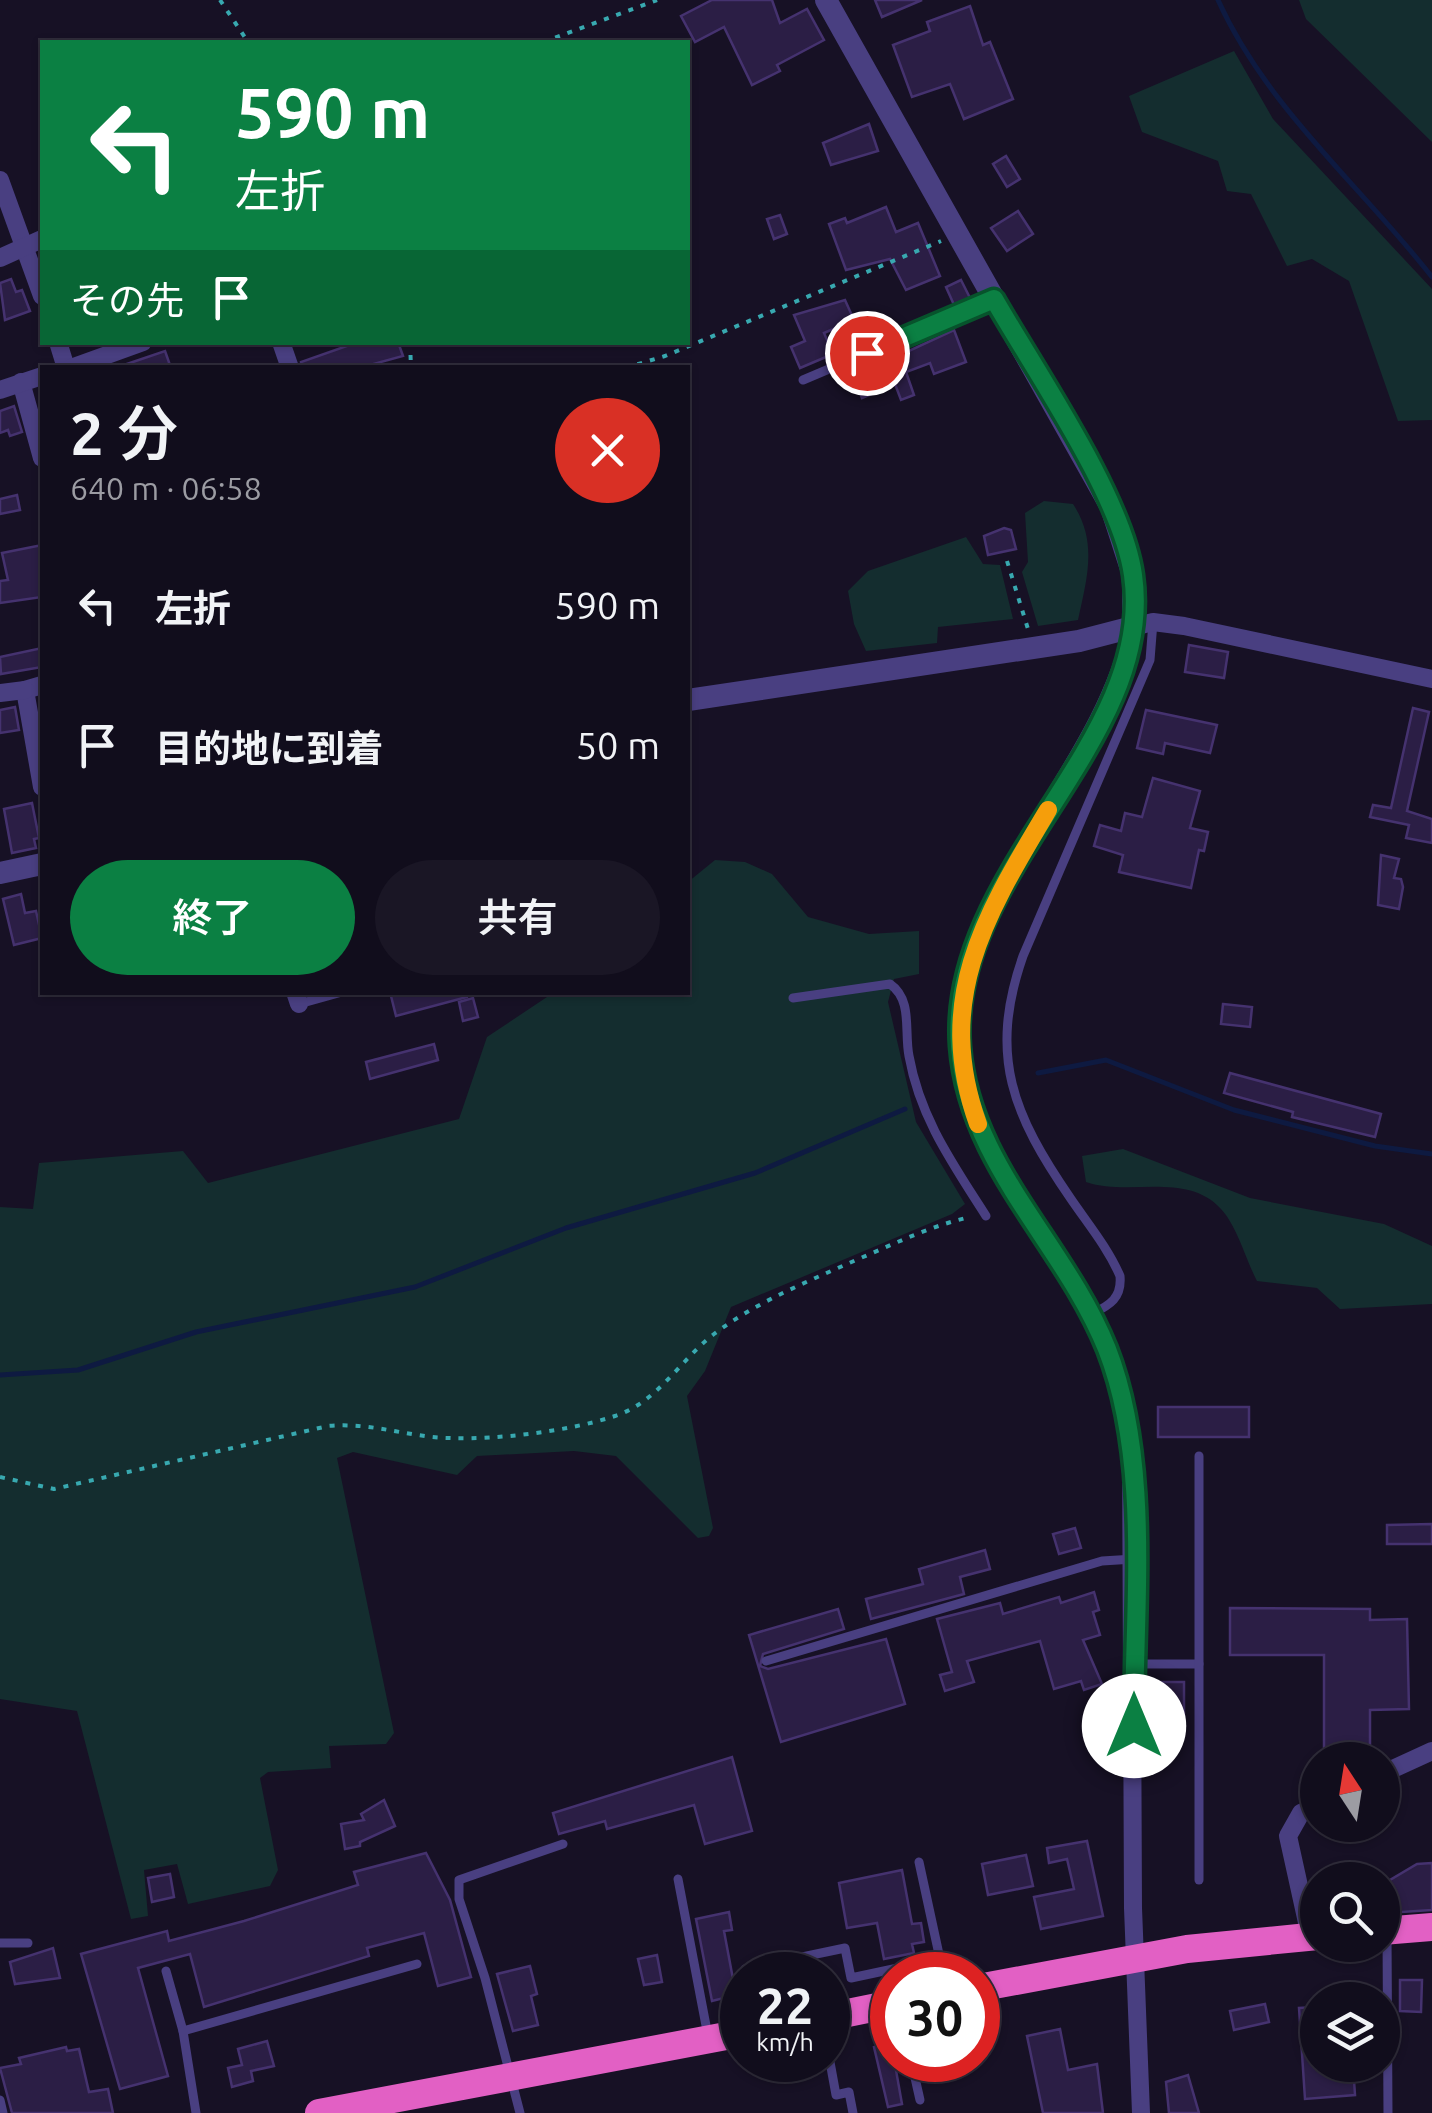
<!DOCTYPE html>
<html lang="ja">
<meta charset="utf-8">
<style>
:root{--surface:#110d1c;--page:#1a1625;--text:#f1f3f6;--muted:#9c9ca3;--line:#302d3b;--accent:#0b8043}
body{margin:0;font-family:Ubuntu,"Noto Sans JP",sans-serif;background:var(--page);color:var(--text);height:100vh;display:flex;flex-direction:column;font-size:38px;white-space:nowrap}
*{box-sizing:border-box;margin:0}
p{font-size:32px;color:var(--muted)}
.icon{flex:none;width:55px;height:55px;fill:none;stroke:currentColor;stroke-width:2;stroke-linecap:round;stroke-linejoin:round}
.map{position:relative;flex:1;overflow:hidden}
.drawer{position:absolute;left:40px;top:365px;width:650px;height:630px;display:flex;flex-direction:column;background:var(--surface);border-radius:0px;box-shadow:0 2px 8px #0004,0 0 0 2px var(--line)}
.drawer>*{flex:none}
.top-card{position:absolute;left:40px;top:40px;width:650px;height:305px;border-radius:0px;box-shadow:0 2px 8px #0004,0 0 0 2px var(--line);background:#0b8043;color:#fff;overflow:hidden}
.needle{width:65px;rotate:348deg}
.tools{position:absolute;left:1300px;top:1742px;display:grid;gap:20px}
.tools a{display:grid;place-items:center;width:100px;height:100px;border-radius:50%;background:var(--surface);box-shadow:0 2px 8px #0004,0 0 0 2px var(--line);font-size:50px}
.speed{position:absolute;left:720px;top:1952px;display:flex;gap:20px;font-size:50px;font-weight:700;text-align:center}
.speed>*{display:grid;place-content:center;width:130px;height:130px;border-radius:50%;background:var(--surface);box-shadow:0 2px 8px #0004,0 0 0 2px var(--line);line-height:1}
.speed small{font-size:25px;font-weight:400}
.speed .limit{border:15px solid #d22;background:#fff;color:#111}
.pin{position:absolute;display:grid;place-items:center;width:85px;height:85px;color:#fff;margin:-42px;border:5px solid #fff;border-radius:50%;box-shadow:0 2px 10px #0007}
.me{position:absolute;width:110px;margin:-55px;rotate:0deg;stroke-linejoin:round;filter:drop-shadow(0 0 8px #0008)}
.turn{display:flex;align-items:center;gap:35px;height:210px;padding:0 30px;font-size:45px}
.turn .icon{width:130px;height:130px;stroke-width:2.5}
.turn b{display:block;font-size:70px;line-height:85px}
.then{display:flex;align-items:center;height:95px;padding:0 30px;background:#0003;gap:20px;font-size:38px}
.round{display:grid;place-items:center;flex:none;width:105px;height:105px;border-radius:52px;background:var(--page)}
.overview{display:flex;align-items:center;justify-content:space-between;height:170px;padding:0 30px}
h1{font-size:60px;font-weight:600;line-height:75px}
.cta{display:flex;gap:20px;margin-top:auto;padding:20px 30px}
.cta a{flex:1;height:115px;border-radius:60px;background:var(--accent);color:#fff;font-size:40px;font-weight:600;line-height:115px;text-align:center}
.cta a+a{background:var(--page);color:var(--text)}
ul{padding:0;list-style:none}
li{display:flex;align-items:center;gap:30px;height:140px;padding:0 30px}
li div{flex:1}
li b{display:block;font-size:38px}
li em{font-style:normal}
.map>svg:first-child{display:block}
.green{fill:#142d2f}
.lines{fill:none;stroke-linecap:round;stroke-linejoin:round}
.stream{stroke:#0e1a41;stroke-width:5}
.building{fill:#2b1e45;stroke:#45326f;stroke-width:2.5}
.path{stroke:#38a9b0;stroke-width:4;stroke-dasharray:5 8;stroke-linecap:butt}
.service{stroke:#493f81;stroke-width:9}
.minor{stroke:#493f81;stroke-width:18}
.tertiary{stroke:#493f81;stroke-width:22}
.trunk{stroke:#e260c4;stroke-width:28}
.route-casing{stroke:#07532c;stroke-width:25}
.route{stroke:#0b8043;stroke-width:18}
.slow{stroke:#f59e0b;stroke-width:18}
</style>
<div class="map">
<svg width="1432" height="2113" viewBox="0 0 1432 2113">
<rect width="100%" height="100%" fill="#171125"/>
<g class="green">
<path d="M1299,0H1432V142L1306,19Z"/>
<path d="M1234,51L1273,119L1432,289V420L1398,421L1349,281L1312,259L1287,266L1251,194L1227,191L1218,161L1142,132L1129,96Z"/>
<path d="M1044,501L1073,504C1098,542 1087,578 1078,620L1038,626L1022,572L1028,562L1025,513Z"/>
<path d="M966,537L983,564L1000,565L1013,619L938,627L937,643L866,651L854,624L848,591L868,571Z"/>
<path d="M715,860L745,862L772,874L808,917L869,934L919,931V974L894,979L888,1002L916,1122L965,1204L952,1214L731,1307L705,1371L687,1396L713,1528L709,1536L698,1538L616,1456L574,1451L477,1456L457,1475L353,1452L337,1458L394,1733L386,1744L329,1746L331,1768L268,1772L260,1778L278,1870L270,1886L188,1904L177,1864L144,1870L148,1916L131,1919L77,1711L0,1699V1207L33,1209L39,1163L183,1151L208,1183L459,1119L487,1037L553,993L688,992V882Z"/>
<path d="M1123,1149L1250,1198L1384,1224L1432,1246V1304L1340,1309L1317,1288L1257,1281C1246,1260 1237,1226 1221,1209C1186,1171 1129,1197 1086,1182L1082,1156Z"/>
</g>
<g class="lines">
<g class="stream">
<path d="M1218,0C1267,108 1360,185 1432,277"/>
<path d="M1038,1073L1106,1060L1234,1110L1375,1146L1432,1154"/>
<path d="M0,1375L78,1370L196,1332L415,1287L566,1228L755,1173L905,1109"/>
</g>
</g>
<g class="building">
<path d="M712,0H772L780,23L807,9L824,40L777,65L780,71L752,85L724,27L695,42L681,16Z"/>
<path d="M875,0H922L882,17Z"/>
<path d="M970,6L983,45L990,42L1013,99L964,119L950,84L912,97L893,45L930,31L927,22Z"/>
<path d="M869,124L878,151L831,165L823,143Z"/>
<path d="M1006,156L1020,179L1007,187L993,164Z"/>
<path d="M886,207L896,232L918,223L940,276L906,290L890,259L846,270L829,224L845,218L847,223Z"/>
<path d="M1018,211L1033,234L1007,251L991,228Z"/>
<path d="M780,215L787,234L774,239L767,219Z"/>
<path d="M11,279L16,292L22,290L30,311L5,320L0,283Z"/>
<path d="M961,280L971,300L955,307L946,287Z"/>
<path d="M845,300L854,320L824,333L833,354L800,368L791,347L805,341L794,315Z"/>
<path d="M954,330L966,362L934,374L930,363L906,372L914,395L901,400L895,384L862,398L856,382L862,380L859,374Z"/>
<path d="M358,342H398L403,356L359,368H302L301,362Z"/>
<path d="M165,351L171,368H124V365Z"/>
<path d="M14,406L22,432L10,436L8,430L0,433V411Z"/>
<path d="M17,495L20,510L0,514V499Z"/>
<path d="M1004,528L1011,530L1016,549L988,555L984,536Z"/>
<path d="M42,545V597L0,603V581L8,580L2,553Z"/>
<path d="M1189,645L1228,652L1224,678L1185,672Z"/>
<path d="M42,648V667L1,674L0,657Z"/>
<path d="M15,707L19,730L0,733V710Z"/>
<path d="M1413,708L1429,712L1407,811L1432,819V843L1406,838L1409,825L1370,817L1373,805L1391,808Z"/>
<path d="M1146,710L1217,725L1210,753L1165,743L1163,754L1137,748Z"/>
<path d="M1153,778L1200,791L1190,828L1208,832L1204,851L1199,850L1191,888L1119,872L1123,855L1094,846L1100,825L1121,831L1125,813L1142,817Z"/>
<path d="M32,803L39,838L34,839L36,848L12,853L4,809Z"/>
<path d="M1381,855L1399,859L1394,878L1401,879L1403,887L1399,909L1378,905Z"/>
<path d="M21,894L25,913L36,911L42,938L14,945L3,899Z"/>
<path d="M390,992H467V997L396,1016Z"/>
<path d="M473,998L478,1017L463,1021L459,1002Z"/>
<path d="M1223,1004L1252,1007L1250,1027L1221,1024Z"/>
<path d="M434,1044L438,1060L370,1079L366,1062Z"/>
<path d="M1230,1073L1381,1114L1375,1137L1292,1117L1293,1112L1224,1093Z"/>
<rect x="1158" y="1407" width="91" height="30"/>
<path d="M1432,1524V1544H1387V1525Z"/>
<path d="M1075,1528L1081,1548L1059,1554L1053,1534Z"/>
<path d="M985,1550L990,1569L960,1577L964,1594L871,1619L866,1599L923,1584L919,1569Z"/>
<path d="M1094,1592L1099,1610L1093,1612L1100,1635L1083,1640L1102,1684L1084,1690L1081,1681L1054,1689L1040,1641L967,1661L974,1682L945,1691L940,1675L952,1672L937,1619L1000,1603L1003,1614L1059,1597L1061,1603Z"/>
<path d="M1230,1608L1370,1609V1620L1407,1619L1409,1709L1370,1710V1760H1324V1655H1230Z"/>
<path d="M838,1609L844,1629L763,1654L760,1666L768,1669L886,1639L905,1704L781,1742L749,1635Z"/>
<path d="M1151,1682H1184V1734H1152Z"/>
<path d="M732,1757L752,1831L705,1844L694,1805L607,1829L605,1821L559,1834L553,1813Z"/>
<path d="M384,1800L395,1826L360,1842V1846L345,1849L341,1824L364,1820L361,1814Z"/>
<path d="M1087,1841L1103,1916L1041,1929L1034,1897L1074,1889L1067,1859L1049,1863L1047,1848Z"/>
<path d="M426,1853L450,1900L471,1977L438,1986L424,1933L367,1948L369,1956L204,2007L190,1954L138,1968L168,2076L120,2089L81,1954L167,1931L169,1941L244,1921L358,1885L354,1872Z"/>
<path d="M1026,1855L1033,1886L988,1895L982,1864Z"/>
<path d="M1432,1863V1910L1387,1913L1385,1883L1417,1864Z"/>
<path d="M902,1870L912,1924L921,1923L924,1942L912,1944L914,1953L884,1959L877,1923L847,1928L839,1883Z"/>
<path d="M170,1874L174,1897L152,1902L148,1878Z"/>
<path d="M729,1912L732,1930L724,1931L736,1995L712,2001L696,1919Z"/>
<path d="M53,1948L60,1978L15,1984L10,1962Z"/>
<path d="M657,1955L662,1982L644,1985L638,1959Z"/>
<path d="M530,1966L537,1994L531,1996L538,2025L513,2031L497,1974Z"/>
<path d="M1400,1980H1422L1421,2012L1400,2011Z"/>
<path d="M1265,2004L1269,2022L1234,2030L1230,2011Z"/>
<path d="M1318,2007V2065H1353L1355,2095L1305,2099L1299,2008Z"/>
<path d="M1060,2029L1068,2070L1097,2064L1103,2113H1043L1027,2036Z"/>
<path d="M267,2041L274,2066L251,2071L253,2081L232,2087L228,2068L242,2065L238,2049Z"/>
<path d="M891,2042L902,2104L888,2107L874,2047Z"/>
<path d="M66,2047L67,2051L79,2049L89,2092L108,2089L113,2113H12L0,2068L21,2064L19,2058Z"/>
<path d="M1188,2075L1199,2113H1169L1166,2082Z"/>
</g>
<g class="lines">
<g class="path">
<path d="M220,0L248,42"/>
<path d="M543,42L657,0"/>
<path d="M410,342L411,368"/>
<path d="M625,368L665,356L941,241"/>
<path d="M1007,561L1028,629"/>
<path d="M0,1477L54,1489L328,1426C372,1422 407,1437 449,1438C497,1440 570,1431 615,1416C658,1402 680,1360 714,1334C758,1301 807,1282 856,1260C894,1244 930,1226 970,1217"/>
</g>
<g class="service">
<path d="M803,380L994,299"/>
<path d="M793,998L890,984C913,1000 904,1031 909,1056C920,1118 953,1164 986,1216"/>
<path d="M299,1004L342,992"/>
<path d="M1092,1314C1110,1305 1122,1298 1120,1276C1108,1248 1088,1224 1071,1199C1013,1115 988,1056 1023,956L1150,660L1153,622"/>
<path d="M766,1661L1102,1561L1134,1559"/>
<path d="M1134,1664H1199"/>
<path d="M678,1879L708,2036"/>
<path d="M1199,1880V1456"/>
<path d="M1387,1933L1388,2113"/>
<path d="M0,1943H28"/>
<path d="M166,1971L183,2031"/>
<path d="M747,1975L745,1969L845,1948L851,1978L940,1959L919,1862"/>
<path d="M739,2031L733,2004L742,2002"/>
<path d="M828,2051L836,2095L849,2092L853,2113"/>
<path d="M911,2060L920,2100"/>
<path d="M0,2100L3,2113"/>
<path d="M196,2113L183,2031L417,1964"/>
<path d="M520,2113L485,1978L459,1899V1880L563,1844"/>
</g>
<g class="minor">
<path d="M0,180L42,296"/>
<path d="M0,258L42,239"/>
<path d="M58,342L66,368"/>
<path d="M281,342L290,368"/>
<path d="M71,368L143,342"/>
<path d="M21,382L42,458"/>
<path d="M0,390L42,376"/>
<path d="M42,685L25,690L42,787"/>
<path d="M0,693L25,690"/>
<path d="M295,992L299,1004"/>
<path d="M1382,1774L1432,1751"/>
<path d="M1310,1936L1288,1836L1301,1813L1318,1805"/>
<path d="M1141,2113L1133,1908L1131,1442C1120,1387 1105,1334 1077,1285C1052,1241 1016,1203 992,1159C958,1098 952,1018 974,952C1012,835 1104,751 1133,627L1153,622L1184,626L1432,679"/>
</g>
<g class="tertiary">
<path d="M688,700L1079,641L1133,627V575L1111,507L826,0"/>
<path d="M0,873L42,864"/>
</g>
<g class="trunk">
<path d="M1382,1931L1432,1927"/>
<path d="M978,1988L1187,1949L1318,1936"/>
<path d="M828,2017L892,2004"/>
<path d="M319,2113L742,2033"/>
</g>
</g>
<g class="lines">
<g class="route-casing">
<path id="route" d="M867,353L994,299C1035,371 1122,496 1133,575C1157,742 947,871 960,1046C969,1166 1064,1242 1107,1349C1151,1462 1134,1605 1134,1726"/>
</g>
<use href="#route" class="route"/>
<path class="slow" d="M978,1124C933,999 986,914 1048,810"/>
</g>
</svg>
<div class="tools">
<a><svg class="needle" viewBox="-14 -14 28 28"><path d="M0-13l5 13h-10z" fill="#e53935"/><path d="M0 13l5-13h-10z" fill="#9c9ca3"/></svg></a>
<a><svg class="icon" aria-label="search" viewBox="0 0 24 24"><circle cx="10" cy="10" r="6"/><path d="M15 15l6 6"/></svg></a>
<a><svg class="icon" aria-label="layers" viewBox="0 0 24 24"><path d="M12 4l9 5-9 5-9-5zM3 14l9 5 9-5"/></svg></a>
</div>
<div class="speed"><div>22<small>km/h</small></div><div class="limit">30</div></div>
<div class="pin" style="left:867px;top:353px;background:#d93025"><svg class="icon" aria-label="arrive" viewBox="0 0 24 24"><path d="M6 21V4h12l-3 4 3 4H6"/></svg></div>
<svg class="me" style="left:1134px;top:1726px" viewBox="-20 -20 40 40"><circle r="19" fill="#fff"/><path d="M0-13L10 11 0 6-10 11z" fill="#0b8043"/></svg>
<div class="top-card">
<div class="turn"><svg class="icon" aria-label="left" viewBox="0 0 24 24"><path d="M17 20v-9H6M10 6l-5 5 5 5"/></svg><div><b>590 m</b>左折</div></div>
<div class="then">その先<svg class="icon" aria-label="arrive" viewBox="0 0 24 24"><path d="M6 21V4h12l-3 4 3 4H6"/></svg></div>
</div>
<section class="drawer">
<div class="overview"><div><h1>2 分</h1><p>640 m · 06:58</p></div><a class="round" style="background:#d93025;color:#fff"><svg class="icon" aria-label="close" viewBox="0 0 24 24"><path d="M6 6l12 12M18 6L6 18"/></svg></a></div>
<ul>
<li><svg class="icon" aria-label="left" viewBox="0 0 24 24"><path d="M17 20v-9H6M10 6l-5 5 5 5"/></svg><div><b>左折</b></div><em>590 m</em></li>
<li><svg class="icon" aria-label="arrive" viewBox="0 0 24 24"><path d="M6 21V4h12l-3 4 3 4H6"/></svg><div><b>目的地に到着</b></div><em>50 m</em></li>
</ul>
<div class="cta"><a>終了</a><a>共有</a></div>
</section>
</div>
